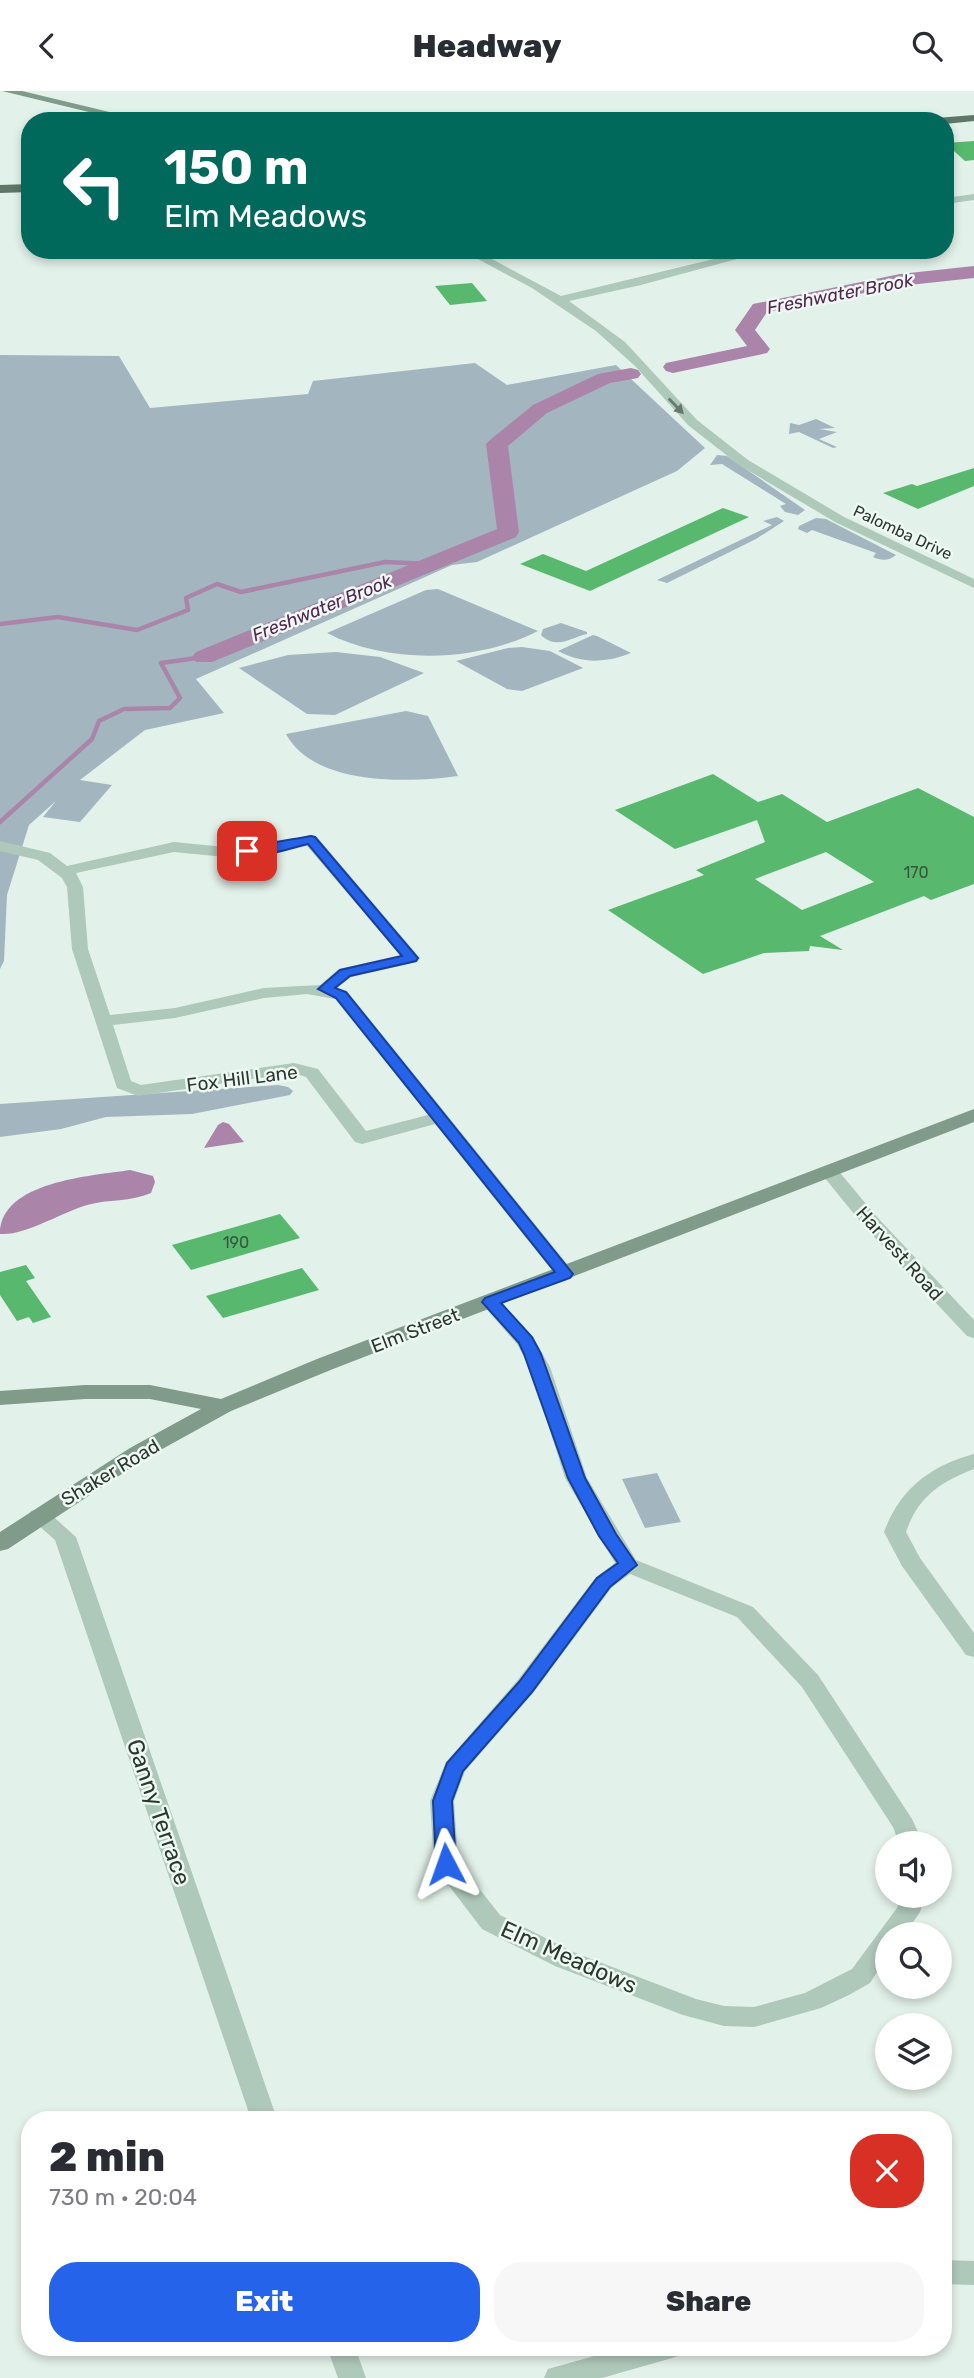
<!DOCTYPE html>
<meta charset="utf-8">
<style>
:root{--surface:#fff;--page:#f7f7f7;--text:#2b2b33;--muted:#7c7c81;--accent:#2563eb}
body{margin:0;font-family:Rubik,sans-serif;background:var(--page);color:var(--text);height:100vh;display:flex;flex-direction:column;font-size:26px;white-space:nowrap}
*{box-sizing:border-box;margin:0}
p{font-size:23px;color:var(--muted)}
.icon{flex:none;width:38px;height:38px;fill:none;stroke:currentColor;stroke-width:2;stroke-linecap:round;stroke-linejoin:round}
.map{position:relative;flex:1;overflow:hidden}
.details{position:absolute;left:21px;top:2020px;width:931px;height:245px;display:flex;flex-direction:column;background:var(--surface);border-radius:28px;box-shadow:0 4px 10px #0003}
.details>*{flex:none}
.banner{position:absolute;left:21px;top:21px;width:933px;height:147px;border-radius:28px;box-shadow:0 4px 10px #0003;background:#00695c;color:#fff;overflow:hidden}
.buttons{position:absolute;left:875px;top:1740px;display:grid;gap:14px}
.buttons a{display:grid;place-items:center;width:77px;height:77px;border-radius:50%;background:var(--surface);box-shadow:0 4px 10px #0003;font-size:35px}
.pin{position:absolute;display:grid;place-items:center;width:60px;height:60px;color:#fff;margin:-30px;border-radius:14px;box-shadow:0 4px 10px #0006}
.me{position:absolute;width:77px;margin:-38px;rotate:356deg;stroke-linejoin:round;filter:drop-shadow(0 0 5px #0008)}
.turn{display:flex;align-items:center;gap:24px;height:147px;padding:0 28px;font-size:32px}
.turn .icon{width:91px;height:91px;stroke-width:2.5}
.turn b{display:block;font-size:49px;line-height:60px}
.round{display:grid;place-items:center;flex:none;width:74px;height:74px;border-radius:28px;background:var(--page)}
.summary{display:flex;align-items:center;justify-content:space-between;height:119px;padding:0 28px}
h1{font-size:42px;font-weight:800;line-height:52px}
.action{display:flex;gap:14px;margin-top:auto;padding:14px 28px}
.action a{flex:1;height:80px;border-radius:28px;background:var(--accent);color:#fff;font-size:28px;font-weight:800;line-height:80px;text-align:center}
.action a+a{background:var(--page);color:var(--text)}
header{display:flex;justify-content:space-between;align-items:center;height:91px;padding:0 28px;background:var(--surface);font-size:32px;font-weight:800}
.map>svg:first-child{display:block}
.green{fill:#a3b6bf}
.water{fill:#ab84aa}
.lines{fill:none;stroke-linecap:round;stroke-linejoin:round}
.stream{stroke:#ab84aa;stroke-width:4.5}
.river{fill:#ab84aa;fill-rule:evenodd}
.building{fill:#58b86e;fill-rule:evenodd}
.street{fill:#aec8ba;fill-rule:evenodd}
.secondary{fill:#809b8a;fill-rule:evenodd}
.primary{fill:#5f7767;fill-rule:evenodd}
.oneway{fill:#66796e}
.route{fill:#2563eb;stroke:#184099;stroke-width:2}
.labels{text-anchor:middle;stroke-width:5;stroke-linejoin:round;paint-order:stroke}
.far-street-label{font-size:16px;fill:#2c382f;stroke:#eef9f3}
.number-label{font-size:16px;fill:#37583f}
.far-water-label{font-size:18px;font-style:italic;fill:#542652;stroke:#eef9f3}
.street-label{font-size:19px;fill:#2c382f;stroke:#eef9f3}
.near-street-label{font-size:23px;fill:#2c382f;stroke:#eef9f3}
</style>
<header><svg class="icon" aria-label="back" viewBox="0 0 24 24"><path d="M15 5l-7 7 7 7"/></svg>Headway<svg class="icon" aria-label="search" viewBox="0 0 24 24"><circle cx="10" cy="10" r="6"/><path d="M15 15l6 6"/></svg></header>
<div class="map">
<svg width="974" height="2287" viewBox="0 0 974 2287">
<rect width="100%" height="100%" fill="#e2f1e9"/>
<g class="green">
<path d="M0,264L119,265L150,317L308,303L313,290L475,272L507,294L616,274L705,357L677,380L477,471L452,474L196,588L224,622L145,639L80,689L112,694L80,731L43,726L56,710L29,734L7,804L4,870L0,878Z"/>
<path d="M816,328L835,337L819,338L837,341L819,348L837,356L833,357L799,341L789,343L790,332L799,334Z"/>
<path d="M717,364L727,365L805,419L798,424L785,421L780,415L786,413L722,373L710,374Z"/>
<path d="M777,426L784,430L756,448L667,492L657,489L772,434L763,430Z"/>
<path d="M816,427L826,428L896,464C888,470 882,470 873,466L876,462L812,439L807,442L798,438L799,435Z"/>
<path d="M438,498L538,540C477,571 389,574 327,542L426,499Z"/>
<path d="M561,532L587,541V543C570,547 557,559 541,544L543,538Z"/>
<path d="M593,544L597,545L631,562C606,572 582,573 558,560Z"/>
<path d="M522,556L550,560L583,577L522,600L507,598L456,570L508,557Z"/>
<path d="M336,561L380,566L424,582L335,624L307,623L239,577L288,564Z"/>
<path d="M406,620L428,625L458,685C408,692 314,695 286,643Z"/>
<path d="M278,994L288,996L293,1000L290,1004L192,1023L106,1026L61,1038L0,1046V1013Z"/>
<path d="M657,1382L681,1431L645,1437L622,1388Z"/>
</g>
<g class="water">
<path d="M223,1031L229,1033L244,1051L204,1057L218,1034Z"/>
<path d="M130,1079L153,1085L155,1091L151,1102C131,1111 108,1108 87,1114C62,1121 25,1145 0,1143C0,1090 92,1085 130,1079Z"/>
</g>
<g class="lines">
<g class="stream">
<path d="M0,533L58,526L137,539L188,519L186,507L217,493L241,501L385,471L431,473"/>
<path d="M0,731L92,648L99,630L124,618L170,617L180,607L161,572L204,566"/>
</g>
<g class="river">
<path d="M974,175V187L900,195L767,221L755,239L770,258L767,262L673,282L666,280L663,276L666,272L747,255L735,239L753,213L900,183Z"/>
<path d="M631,277L638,279L641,283L638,287L610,292L547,322L508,355L519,441L516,446L212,571H196L192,566L196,561L497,438L486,353L490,349L533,314L598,283Z"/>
</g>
</g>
<g class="building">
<path d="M974,50V69L965,70L945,52Z"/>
<path d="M472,192L487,210L450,214L435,195Z"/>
<path d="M974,377V395L918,418L883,402L912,393L917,395Z"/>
<path d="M723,417L749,426L590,500L520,473L543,463L586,480Z"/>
<path d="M713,683L758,711L782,703L827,731L918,697L974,726V793L931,809L924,805L820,845L843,859L810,855L809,860L764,862L703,883L608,819L704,784L696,779L765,751L757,729L675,758L615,719ZM826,761L874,791L802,819L755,788Z"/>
<path d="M280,1123L300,1147L191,1179L172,1154Z"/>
<path d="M26,1174L35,1187L26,1190L51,1226L33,1232L29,1226L17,1230L0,1204V1181Z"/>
<path d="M302,1177L319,1199L223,1227L206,1205Z"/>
</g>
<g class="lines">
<g class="street">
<path d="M974,103V109L945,113V107Z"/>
<path d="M461,159H475L561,205L751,159H770L641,194L569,210L625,251L697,329L748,369L844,426L974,488V497L835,431L739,374L688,334L635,275L596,240L532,197Z"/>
<path d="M311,744L317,746L420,867L417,871L351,886L337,897L347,900L572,1179L575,1183L572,1187H558L435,1033L362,1053L355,1051L306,986L294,982L138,1005L117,997L72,858L67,796L62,787L38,769L0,760V750L50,762L67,775L174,751L225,756L266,754ZM307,755L400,864L339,878L320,894L264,897L175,917L110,924L88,858L83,796L76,782L174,761L225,766L266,764ZM307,903L335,908L428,1024L366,1040L318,978L294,972L141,994L131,990L113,934L175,927L264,907Z"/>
<path d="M829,1075L836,1077L877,1126L974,1229V1247L967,1245L863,1134L820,1081Z"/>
<path d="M490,1205L497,1207L533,1246L550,1276L587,1387L636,1469L753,1516L818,1584L912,1728L923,1752H899L893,1736L802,1596L737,1526L630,1483L612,1496L533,1602L465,1680L454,1710L458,1771L500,1824L573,1861L696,1908L724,1915L754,1916L805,1902L852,1878L897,1817L902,1804H926L920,1821L905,1843H887V1866L870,1892L849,1904L821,1917L754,1936L724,1935L683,1924L555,1875L482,1838L437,1779L434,1773L430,1710L446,1671L517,1590L596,1486L615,1472L565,1387L530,1276L517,1253L480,1211L483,1207Z"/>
<path d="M974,1363V1378C940,1391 918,1406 906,1441L920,1467L974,1542V1566L966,1564L902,1475L884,1441C900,1398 930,1375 974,1363Z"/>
<path d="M39,1418L47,1420L76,1446L277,2028H251L55,1449L28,1425L31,1420Z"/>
<path d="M943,2169L974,2170V2194L943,2193Z"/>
<path d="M327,2256H355L366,2287H338Z"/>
<path d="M626,2256H683L679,2265L602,2287H544L548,2278Z"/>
</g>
<g class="secondary">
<path d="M2,0H22L147,30H126Z"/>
<path d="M974,1018V1031L333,1278L231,1320L146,1367L8,1458L0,1460V1441L130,1357L201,1318L150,1308H85L0,1314V1300L85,1294H150L221,1308L317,1268Z"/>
</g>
<g class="primary">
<path d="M974,24V30L945,33V30H931L936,27Z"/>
<path d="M30,93V101L0,102V94Z"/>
</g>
</g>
<defs><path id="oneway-solid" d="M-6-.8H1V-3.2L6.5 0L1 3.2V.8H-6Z" transform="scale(1.75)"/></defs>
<use class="oneway" href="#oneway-solid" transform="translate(676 315) rotate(46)"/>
<path class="route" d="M311,745L315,746L418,867L416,870L350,885L335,897L346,901L573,1183L570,1187L501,1212L532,1246L541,1263L585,1387L616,1443L637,1474L610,1496L532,1601L463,1680L452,1710L456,1773L453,1778L446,1780L439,1778L436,1773L433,1710L447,1672L519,1591L597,1487L618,1472L599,1445L568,1387L524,1263L519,1252L482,1211L485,1207L555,1181L336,907L318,898L340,879L402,865L308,753C290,757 255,771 240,760C247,754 297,748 311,745Z"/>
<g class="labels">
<g class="far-street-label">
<text transform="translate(903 441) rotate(25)" y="6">Palomba Drive</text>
</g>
<g class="number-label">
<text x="916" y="787">170</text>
<text x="236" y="1157">190</text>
</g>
<g class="far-water-label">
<text transform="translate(840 203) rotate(-11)" y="6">Freshwater Brook</text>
<text transform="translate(322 517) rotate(-22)" y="6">Freshwater Brook</text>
</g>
<g class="street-label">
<text transform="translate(242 987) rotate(-7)" y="7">Fox Hill Lane</text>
<text transform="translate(900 1162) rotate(48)" y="7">Harvest Road</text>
<text transform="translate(415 1239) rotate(-21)" y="7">Elm Street</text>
<text transform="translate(110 1381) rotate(-31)" y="7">Shaker Road</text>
</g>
<g class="near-street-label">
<text transform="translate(159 1721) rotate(71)" y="8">Ganny Terrace</text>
<text transform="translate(569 1866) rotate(24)" y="8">Elm Meadows</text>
</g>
</g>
</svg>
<div class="buttons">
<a><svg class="icon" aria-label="sound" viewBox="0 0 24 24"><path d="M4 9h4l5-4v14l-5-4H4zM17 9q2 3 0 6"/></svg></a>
<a><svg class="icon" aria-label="search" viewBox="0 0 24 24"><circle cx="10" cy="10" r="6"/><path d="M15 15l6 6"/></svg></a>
<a><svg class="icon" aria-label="layers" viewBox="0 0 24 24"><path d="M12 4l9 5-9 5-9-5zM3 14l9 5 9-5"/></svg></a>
</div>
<div class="pin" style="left:247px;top:760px;background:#d93025"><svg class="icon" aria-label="arrive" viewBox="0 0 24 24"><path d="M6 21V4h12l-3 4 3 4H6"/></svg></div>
<svg class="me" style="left:446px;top:1773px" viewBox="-20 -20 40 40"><path d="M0-17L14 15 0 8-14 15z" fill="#2563eb" stroke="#fff" stroke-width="4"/></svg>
<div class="banner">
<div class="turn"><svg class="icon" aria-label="left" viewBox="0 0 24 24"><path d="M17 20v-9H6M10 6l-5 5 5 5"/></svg><div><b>150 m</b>Elm Meadows</div></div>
</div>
<section class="details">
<div class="summary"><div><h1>2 min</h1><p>730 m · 20:04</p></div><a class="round" style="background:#d93025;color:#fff"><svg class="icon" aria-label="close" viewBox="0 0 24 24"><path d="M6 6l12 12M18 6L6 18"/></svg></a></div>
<div class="action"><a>Exit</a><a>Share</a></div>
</section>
</div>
